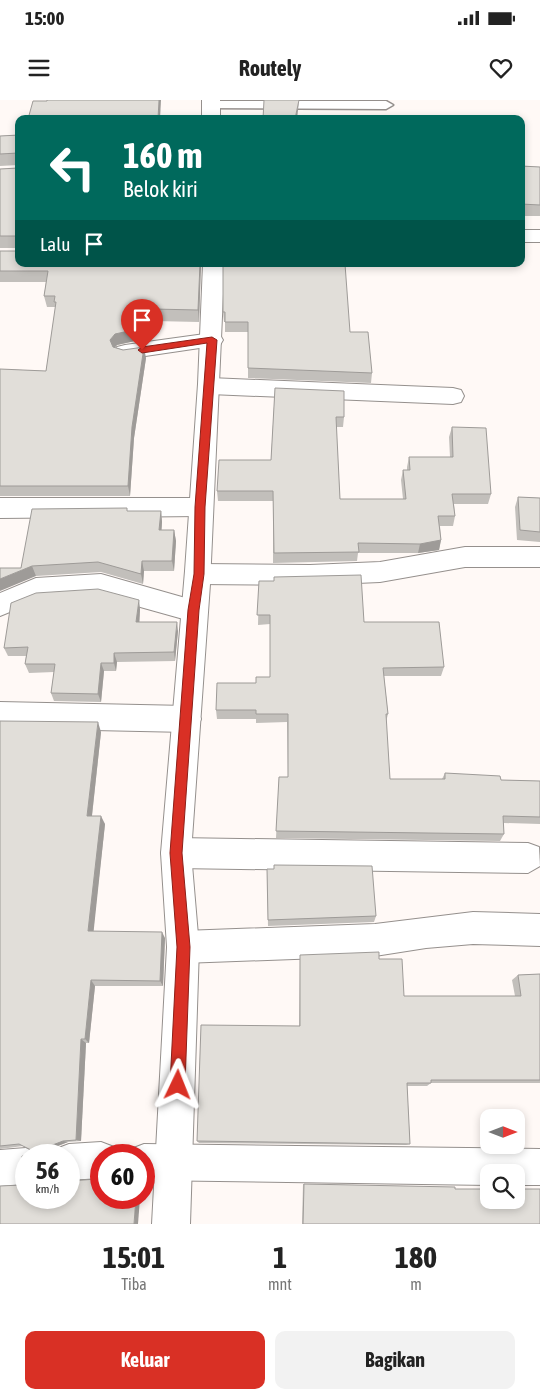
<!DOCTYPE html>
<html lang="id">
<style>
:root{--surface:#fff;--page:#f2f2f2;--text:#222;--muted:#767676;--accent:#d93025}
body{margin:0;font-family:"Asap Condensed",sans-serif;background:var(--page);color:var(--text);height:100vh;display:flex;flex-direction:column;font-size:19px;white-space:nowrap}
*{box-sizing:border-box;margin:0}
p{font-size:16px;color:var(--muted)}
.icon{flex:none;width:28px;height:28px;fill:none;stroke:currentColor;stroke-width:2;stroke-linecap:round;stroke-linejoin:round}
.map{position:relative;height:1124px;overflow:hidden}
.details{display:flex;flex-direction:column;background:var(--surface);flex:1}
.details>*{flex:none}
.banner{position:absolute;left:15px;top:15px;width:510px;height:152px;border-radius:10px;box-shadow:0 2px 8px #0003;background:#00695c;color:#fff;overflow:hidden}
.needle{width:32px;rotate:90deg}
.buttons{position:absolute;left:480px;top:1009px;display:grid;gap:10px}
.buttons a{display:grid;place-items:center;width:45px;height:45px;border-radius:10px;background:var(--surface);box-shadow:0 2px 8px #0003;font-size:25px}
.speed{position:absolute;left:15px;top:1044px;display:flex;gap:10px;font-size:25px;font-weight:700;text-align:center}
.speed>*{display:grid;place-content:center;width:65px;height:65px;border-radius:50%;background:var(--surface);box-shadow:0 2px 8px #0003;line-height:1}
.speed small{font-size:12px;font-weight:400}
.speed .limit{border:8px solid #d22;background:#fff;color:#111}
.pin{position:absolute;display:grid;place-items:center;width:42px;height:42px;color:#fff;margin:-51px -21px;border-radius:50% 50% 50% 0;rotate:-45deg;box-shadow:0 0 5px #0007}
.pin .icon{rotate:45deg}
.me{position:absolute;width:55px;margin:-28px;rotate:2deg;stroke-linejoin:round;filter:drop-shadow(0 0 4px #0008)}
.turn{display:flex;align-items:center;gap:18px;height:105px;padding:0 25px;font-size:22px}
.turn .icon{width:65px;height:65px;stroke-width:2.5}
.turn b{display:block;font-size:35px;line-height:42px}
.then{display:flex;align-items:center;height:48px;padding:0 25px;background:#0003;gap:10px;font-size:19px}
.eta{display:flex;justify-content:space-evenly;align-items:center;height:85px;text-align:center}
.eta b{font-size:30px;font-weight:700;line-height:35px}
.action{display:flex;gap:10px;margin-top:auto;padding:10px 25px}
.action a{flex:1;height:58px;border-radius:10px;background:var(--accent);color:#fff;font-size:20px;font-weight:700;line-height:58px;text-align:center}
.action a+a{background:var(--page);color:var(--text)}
.status{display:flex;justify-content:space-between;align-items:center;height:35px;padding:0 25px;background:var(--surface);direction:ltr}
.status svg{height:14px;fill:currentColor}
header{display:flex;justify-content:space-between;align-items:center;height:65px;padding:0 25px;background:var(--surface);font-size:22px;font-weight:700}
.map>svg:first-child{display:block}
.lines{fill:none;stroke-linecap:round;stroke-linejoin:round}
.service-casing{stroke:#95908d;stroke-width:3}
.minor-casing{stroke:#95908d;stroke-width:2}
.primary-casing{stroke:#95908d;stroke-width:2}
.service{fill:#fff;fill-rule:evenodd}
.minor{fill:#fff;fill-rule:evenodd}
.primary{fill:#fff;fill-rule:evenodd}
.wall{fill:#c2bfbb}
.shaded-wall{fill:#9e9b98}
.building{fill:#e1ded9;stroke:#9e9b98}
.route{fill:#d93025;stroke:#8d1f18}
</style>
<div class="status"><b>15:00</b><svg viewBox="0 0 49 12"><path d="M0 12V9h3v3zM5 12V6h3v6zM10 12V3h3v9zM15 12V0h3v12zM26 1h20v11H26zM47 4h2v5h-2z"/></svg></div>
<header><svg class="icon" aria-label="menu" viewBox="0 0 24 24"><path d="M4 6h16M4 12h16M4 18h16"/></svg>Routely<svg class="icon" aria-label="heart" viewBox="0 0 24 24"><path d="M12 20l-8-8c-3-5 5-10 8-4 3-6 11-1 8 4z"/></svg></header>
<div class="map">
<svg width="540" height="1124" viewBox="0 0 540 1124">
<rect width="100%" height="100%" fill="#fff9f6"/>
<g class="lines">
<g class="service-casing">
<path id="service" d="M211,1H386L393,5L386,9L206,8L204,5L206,2Z"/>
</g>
<g class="minor-casing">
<g id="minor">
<rect x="521" y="130" width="19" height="12"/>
<path d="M212,233L220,235L223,240L220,245L125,259L117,257L114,252L117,247L125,245Z"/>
<path d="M210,278L453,288L461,290L464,296L461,302L453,304L210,294L202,292L199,286L202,280Z"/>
<path d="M0,398H200L209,400L212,407L209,414L200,416L0,418Z"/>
<path d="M465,447H540V467H465L380,482L310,485L199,484L190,481L186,474L190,467L199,464L310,465L380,462Z"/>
<path d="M101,474L203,503L207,511L203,519L194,522L101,496L39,500L0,516V493L36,478Z"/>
<path d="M0,602L187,606L197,610L201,619L197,628L187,632L0,628Z"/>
<path d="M176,738L528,743L539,747L540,766L528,773L176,768L165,764L161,753L165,742Z"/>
<path d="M473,812L540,814V846L473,844L426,848L375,856L183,863L171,859L167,847L171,835L183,831L375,824Z"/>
<path d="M101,1042L114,1047L117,1055H101V1078L69,1080V1055H54L56,1049L69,1044Z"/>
<path d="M144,1044L540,1049V1085H516V1072H489V1085L144,1080V1055H129L131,1049Z"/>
<path d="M26,1048L40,1055H26V1084L0,1086V1050Z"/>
</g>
</g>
<g class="primary-casing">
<g id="primary">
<rect x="202" y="0" width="18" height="19"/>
<path d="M203,164H223V194L210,484L191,753L199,847L190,1124H152L167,847L161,753L185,471L198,284Z"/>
</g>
</g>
<use href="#service" class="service"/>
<use href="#minor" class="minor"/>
<use href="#primary" class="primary"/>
</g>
<g class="wall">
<path d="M19,35V164H201L199,222L154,221L153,237L117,245L115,247L146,258L134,338L130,396H0V269L46,271L56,207H47L44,196L46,182H0V151H17V148H0V69L18,68V65L0,66V36Z"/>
<path d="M521,66L540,67V116H521Z"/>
<path d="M223,212L350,232L372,273L371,283L248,278V232H225V222H224Z"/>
<path d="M275,288L344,317L343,327H336L340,399H403L401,380L403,370H407V367L409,357H450L449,337L452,327L491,394L488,404H454L455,416L453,426H440L441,440L439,450L418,453H358L357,461L273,463V401H218L217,391L271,360Z"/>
<path d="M518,397L540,398V442L517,440L515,407Z"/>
<path d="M127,411H161L162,422L161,430H174L176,441L174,471H144L143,484L101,472L36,476L21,468Z"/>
<path d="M259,481L364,522L444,567L441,576H384L388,614L386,622L390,679H442L445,673L501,680L540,681V724L504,723V734L500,741L276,738L279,677H288L287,622L256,623V619H217L216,610L256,583L270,577V524L258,525Z"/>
<path d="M140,509L139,522L178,531L175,561L117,562L116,571H104L101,602L54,601L51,593L54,572L29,573L25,564L26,556H8L4,548Z"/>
<path d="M0,621L101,632L92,716L105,724L93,831L165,838L163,886H95L89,943H86L81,1041L68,1042L55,1047L53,1055H34L35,1052L23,1046L0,1049Z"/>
<path d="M267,769L376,816L374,822L268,826Z"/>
<path d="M300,855L379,859L404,896H515L512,880L518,875L540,874V983H431L427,986H407L410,1044L406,1045L199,1043L197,1041L299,926Z"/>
<path d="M303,1084H304L455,1089L540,1124H302Z"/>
</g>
<g class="shaded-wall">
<path d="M159,0H161L160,19H158Z"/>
<path d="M299,0L298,10L297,19H295Z"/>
<path d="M200,164H201L199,222L198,210Z"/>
<path d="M153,209L154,221L153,237L117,245L112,251L110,240L115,234Z"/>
<path d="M144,247L146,258L134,338L130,396L128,386L132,327Z"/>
<path d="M161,411L162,422L161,441L159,430Z"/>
<path d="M174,430L176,441L174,471L172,461Z"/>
<path d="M441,440L439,450L418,453L420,444Z"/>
<path d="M142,461L144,471L143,484L141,474Z"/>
<path d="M32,466L36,476L0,491V479Z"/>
<path d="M139,500L140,509L139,531L136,522Z"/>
<path d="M177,522L178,531L175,561L174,552Z"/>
<path d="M114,553L117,562L116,571L114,563Z"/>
<path d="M101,563L104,571L101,602L98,594Z"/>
<path d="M98,622L101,632L91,724L87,716Z"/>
<path d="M101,716L105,724L93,837L88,831Z"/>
<path d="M162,832L165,838L163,886L160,881Z"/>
<path d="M91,880L95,886L89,943L85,939Z"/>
<path d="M81,939L86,943L81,1041L76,1040Z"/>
<path d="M63,1041L68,1042L55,1047L53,1055H48L46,1053L50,1046Z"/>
<path d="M136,1098H140L138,1124H134Z"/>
</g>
<g class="building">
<path d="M47,0H159L158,19H28L33,1H47Z"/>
<path d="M264,0H299L295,19H263Z"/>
<path d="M19,35V164H200L198,210L153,209L152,226L115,234L110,240L113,247L123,250L144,247L132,327L128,386H0V269L46,271L56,202H54L55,196H44L48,171H0V151H17V136H0V69L18,68V53L0,54V36Z"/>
<path d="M521,66L540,67V105L521,104Z"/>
<path d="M223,164H345L350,232H368L372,273L248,268V222H225V212H223Z"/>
<path d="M275,288L344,291V317H336L340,399H406L403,370H410L409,357H453L452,327L486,328L491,394H452L455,416H438L441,440L420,444L358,443L359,452L274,453L273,391H217L219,360H271Z"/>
<path d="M518,397L540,398V432L520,430Z"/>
<path d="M127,408V411H161L159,430H174L172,461H142L141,474L98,462L32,466L0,479V468H21L32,409Z"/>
<path d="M361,475L364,522H439L444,567L383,568L388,614H386L390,679H445V673L500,676L501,680L540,681V717L503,716L504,734L276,731L279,677H288V614H256V610H216L217,583H256V577H270V515H257L259,481H274V477Z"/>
<path d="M98,489L139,500L136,522H177L174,552L114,553V563H101L98,594L51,593L55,564H25L28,547L4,548L11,503L36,493Z"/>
<path d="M0,621L98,622L87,716H101L88,831L162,832L160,881L91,880L85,939H81L76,1040L63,1041L50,1046L46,1053L48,1055H34L35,1052L19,1044L0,1046Z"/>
<path d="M274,765L372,766L376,816L268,820L267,769H274Z"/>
<path d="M379,852V859H402L404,896H521L518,875L540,874V980H431V983H407L410,1044L197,1041L201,925L300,926V855Z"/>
<path d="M22,1056H26V1098H69V1081L97,1079L98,1070H101V1098H136L134,1124H0V1086L21,1085Z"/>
<path d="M304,1084L455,1087V1089H489V1100H516V1089H540V1124H303Z"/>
</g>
<path class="route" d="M212,237L217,240L205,407L204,474L199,510L182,753L190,847L185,985L183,990L178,992L173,990L170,985L177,847L170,753L188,510L194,474L195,407L207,243L142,253L138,250L142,247Z"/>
</svg>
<div class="buttons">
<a><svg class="needle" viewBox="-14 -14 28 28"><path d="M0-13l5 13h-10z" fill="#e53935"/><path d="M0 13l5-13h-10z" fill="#767676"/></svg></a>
<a><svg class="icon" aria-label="search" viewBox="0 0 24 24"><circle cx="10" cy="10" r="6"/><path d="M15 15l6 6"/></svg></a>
</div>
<div class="speed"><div>56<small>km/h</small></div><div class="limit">60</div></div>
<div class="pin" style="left:142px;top:250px;background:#d93025"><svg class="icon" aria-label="arrive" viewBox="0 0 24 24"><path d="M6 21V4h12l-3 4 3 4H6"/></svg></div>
<svg class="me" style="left:178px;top:985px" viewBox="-20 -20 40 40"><path d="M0-17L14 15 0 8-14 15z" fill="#d93025" stroke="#fff" stroke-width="4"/></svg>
<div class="banner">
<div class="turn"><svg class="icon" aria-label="left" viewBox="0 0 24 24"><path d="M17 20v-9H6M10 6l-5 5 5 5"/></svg><div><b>160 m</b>Belok kiri</div></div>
<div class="then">Lalu<svg class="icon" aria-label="arrive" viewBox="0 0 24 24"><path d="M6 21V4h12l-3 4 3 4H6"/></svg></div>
</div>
</div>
<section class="details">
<div class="eta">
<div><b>15:01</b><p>Tiba</p></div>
<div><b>1</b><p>mnt</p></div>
<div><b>180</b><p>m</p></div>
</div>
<div class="action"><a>Keluar</a><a>Bagikan</a></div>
</section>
